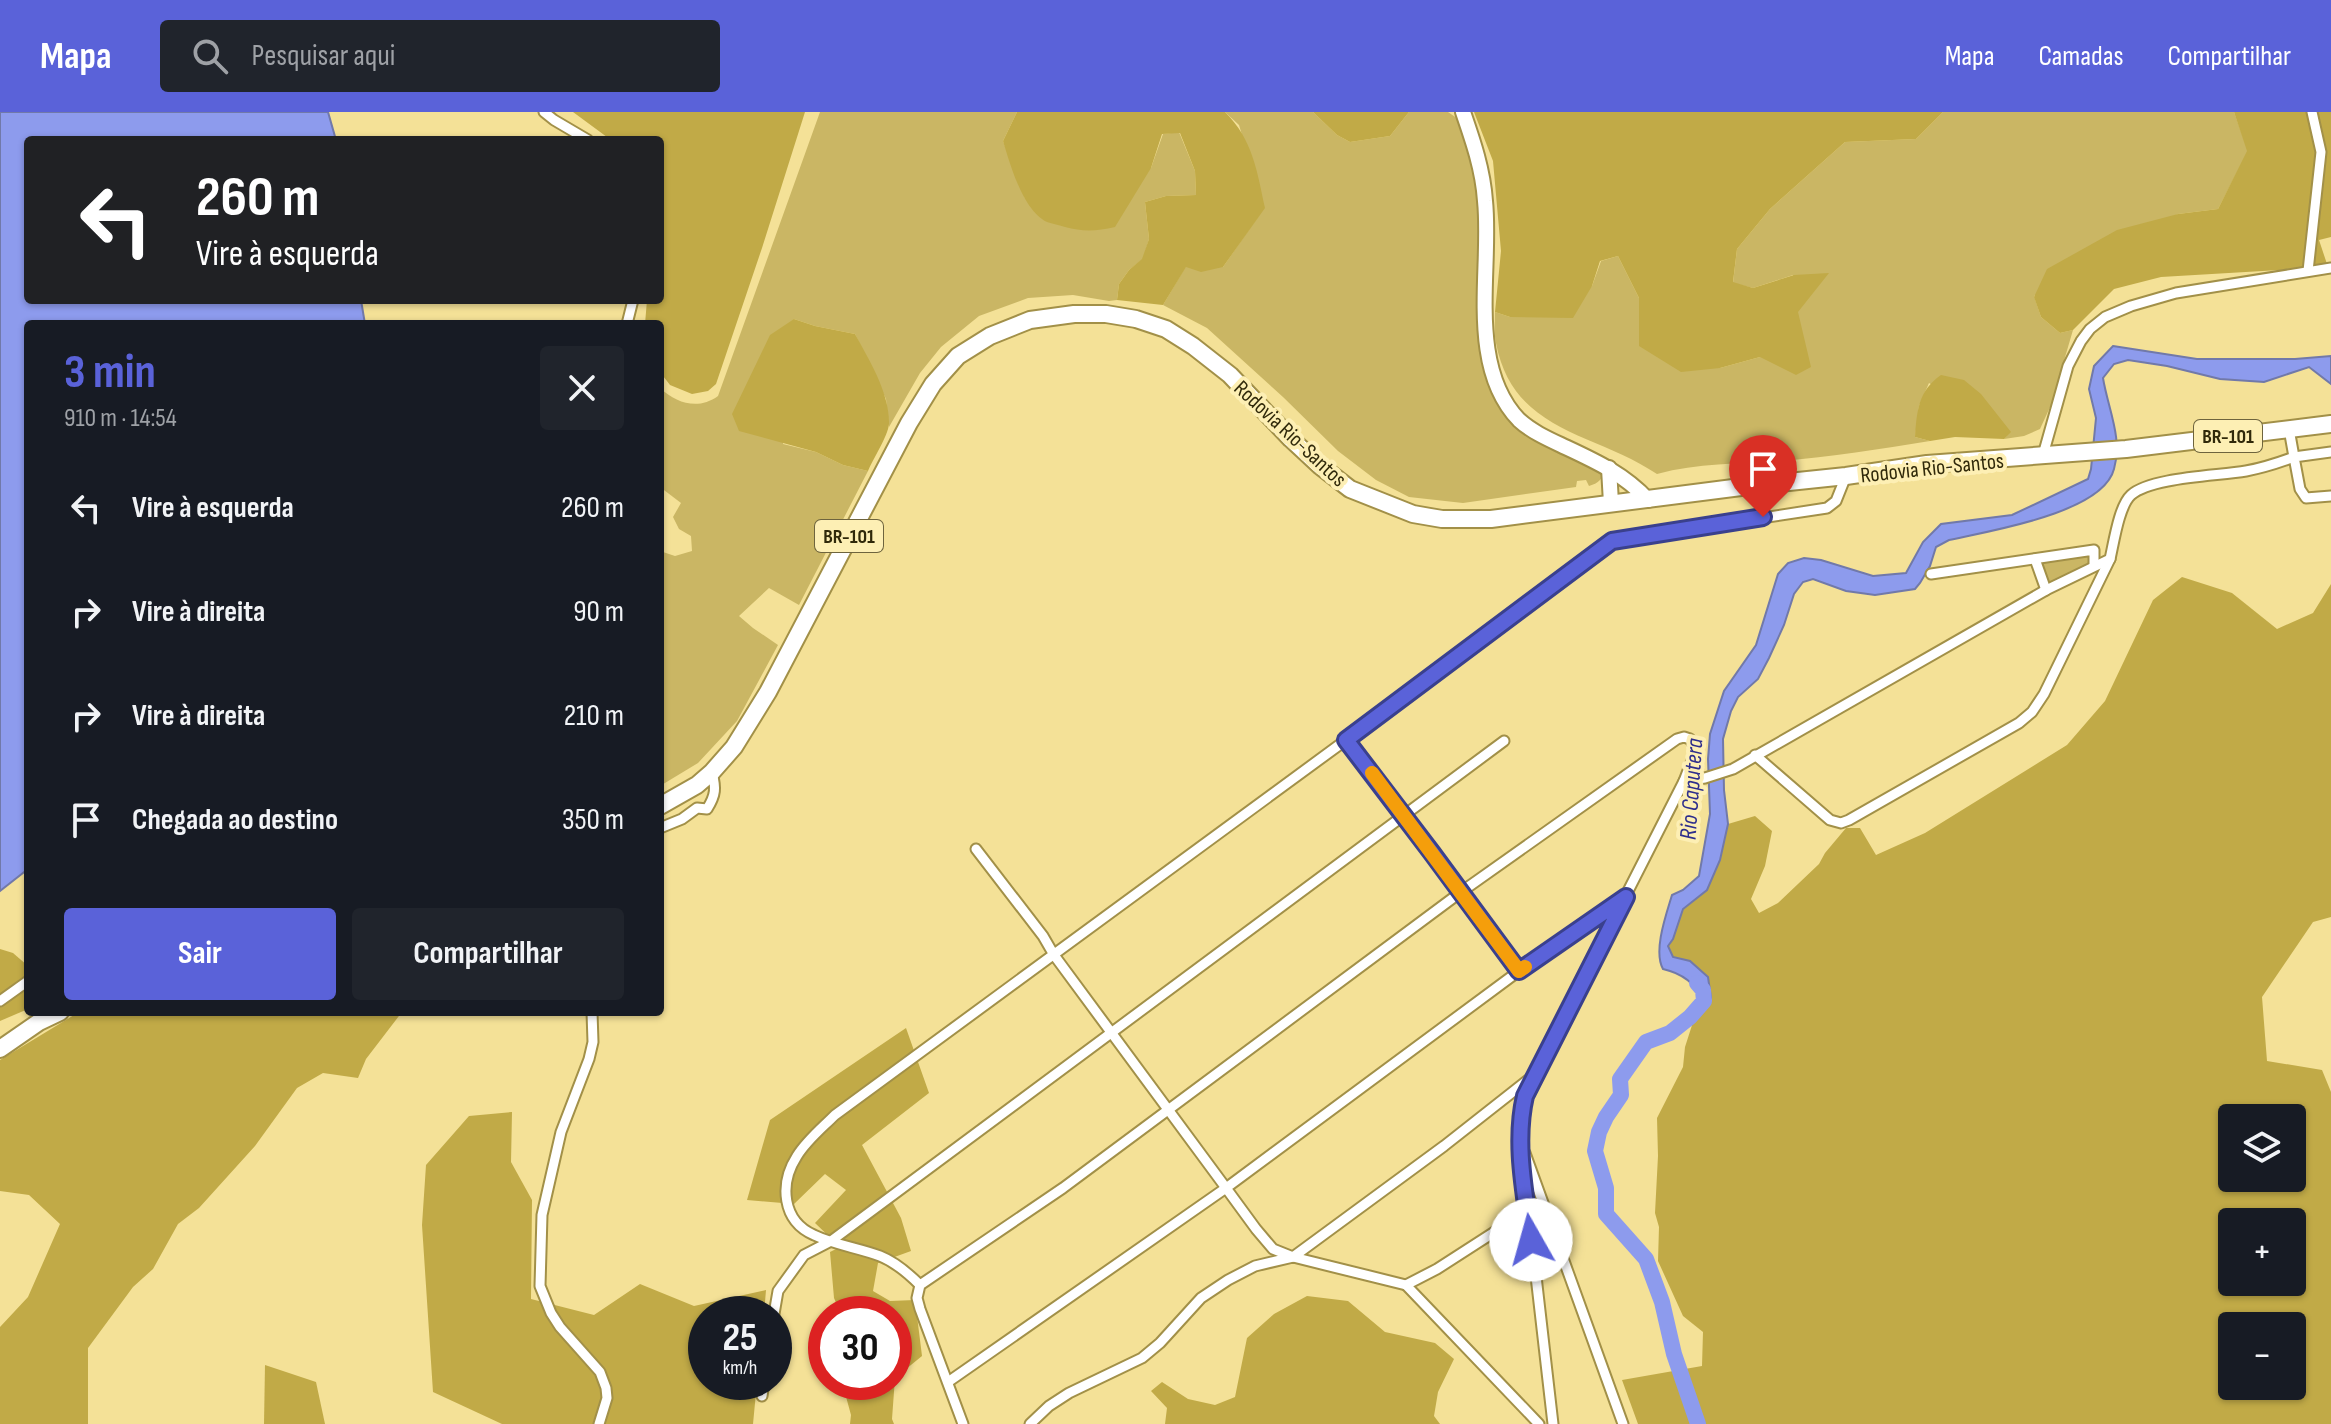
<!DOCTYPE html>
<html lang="pt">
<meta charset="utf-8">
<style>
:root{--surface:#171b24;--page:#20242c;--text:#f1f3f6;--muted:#9ea1a6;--accent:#5a62d9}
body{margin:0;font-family:"Sofia Sans Condensed",sans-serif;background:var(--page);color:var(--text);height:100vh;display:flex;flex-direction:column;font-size:30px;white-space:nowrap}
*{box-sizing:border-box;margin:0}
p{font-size:26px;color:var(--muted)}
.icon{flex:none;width:44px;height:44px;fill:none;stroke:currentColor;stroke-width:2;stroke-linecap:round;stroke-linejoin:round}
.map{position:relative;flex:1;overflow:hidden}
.panel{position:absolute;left:24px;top:208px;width:640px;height:696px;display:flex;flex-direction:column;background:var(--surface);border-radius:8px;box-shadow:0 2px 6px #0004}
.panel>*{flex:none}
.guide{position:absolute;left:24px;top:24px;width:640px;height:168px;border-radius:8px;box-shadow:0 2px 6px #0004;background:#202124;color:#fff;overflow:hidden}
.buttons{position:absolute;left:2218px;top:992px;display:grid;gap:16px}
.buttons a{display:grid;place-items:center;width:88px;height:88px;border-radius:8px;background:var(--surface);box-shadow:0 2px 6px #0004;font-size:40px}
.speed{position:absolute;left:688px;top:1184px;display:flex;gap:16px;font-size:40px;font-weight:700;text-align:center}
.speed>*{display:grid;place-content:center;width:104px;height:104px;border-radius:50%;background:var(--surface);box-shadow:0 2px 6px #0004;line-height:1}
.speed small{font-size:20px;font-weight:400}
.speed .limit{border:12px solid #d22;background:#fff;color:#111}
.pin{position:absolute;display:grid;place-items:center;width:68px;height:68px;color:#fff;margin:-82px -34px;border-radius:50% 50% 50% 0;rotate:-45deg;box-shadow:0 0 8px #0007}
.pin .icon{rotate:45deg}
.me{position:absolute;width:88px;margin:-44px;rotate:353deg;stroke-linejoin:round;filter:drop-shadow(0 0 6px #0008)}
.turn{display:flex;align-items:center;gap:28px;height:168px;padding:0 40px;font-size:36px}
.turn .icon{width:104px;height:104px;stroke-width:2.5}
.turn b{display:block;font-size:56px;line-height:68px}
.round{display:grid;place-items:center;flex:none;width:84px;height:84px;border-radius:8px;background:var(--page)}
.headline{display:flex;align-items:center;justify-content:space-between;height:136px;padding:0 40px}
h1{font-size:48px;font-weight:700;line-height:60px;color:var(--accent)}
.button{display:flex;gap:16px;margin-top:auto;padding:16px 40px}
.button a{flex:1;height:92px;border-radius:8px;background:var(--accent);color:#fff;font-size:32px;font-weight:700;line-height:92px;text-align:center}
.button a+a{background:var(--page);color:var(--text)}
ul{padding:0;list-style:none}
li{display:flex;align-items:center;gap:24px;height:104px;padding:0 40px}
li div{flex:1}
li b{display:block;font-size:30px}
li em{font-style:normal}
header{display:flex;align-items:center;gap:48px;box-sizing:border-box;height:112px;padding:0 40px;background:var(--accent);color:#fff}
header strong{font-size:38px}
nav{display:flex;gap:44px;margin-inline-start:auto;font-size:28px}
.search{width:560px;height:72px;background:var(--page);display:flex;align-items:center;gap:20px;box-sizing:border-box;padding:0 28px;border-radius:8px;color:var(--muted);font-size:30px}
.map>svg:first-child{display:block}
.green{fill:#cab664}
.forest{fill:#c1aa47;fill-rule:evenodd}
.water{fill:#8d9bed;stroke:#7179a9;stroke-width:2}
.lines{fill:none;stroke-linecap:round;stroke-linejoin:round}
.river{stroke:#8d9bed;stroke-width:16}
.street-casing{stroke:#a29048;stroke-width:13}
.secondary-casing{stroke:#a29048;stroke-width:18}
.highway-casing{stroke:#a29048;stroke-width:20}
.street{stroke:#fff;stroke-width:9}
.secondary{stroke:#fff;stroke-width:14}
.highway{stroke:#fff;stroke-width:16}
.route-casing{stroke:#3a408d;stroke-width:20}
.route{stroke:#5a62d9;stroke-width:14}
.slow{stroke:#f59e0b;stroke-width:14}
.labels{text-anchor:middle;stroke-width:8;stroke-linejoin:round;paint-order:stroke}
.shield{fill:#fdefb4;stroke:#6e643d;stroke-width:2}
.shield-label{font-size:20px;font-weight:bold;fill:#30290a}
.street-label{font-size:22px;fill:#30290a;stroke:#fdefb4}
.water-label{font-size:24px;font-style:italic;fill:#2e2e8c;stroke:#fdefb4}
</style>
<header>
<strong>Mapa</strong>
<div class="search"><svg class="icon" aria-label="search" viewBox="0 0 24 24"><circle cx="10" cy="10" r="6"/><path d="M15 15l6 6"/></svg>Pesquisar aqui</div>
<nav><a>Mapa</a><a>Camadas</a><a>Compartilhar</a></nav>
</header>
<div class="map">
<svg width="2331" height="1312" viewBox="0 0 2331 1312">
<rect width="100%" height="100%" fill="#f4e197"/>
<g class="green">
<path d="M820,0H1017L1003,29L1025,86L1151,56L1163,22L1179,20L1195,59L1196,83L1166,84L1145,90L1149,127L1143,147L1129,158L1119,172L1117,188L1109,189L1073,183L1028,186L979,204L941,235L920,261L889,315L886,287L855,222L815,214L794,207L783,332L816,340L843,353L868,359L799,493L769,476L739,504L753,516L778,533L737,609L698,651L660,674V439L675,444L692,439L691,424L679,417L673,405L681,391L660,375V276C677,292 699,298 718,284Z"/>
<path d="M1225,0H1313L1337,23L1350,30L1390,24L1409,0H1448L1464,11L1482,72V202L1509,306L1605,359C1601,368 1599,371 1589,374L1586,368L1577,369L1576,375L1463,391L1409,385L1376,368L1338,339L1283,285L1207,216L1163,193L1186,154L1223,155L1264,96L1239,13Z"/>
<path d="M1943,0H2234L2248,39L2218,97L2178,102L2034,184L2041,205L2060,221L2073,218L2051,293L2040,317L2024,324L2004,327L2010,320L1929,271L1919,294L1915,325L1930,329C1880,337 1831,345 1781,349C1739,352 1698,351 1657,362C1595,320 1513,321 1496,231C1494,222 1495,210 1495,200L1510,205L1592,174L1601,149L1618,144L1639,186L1720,256L1760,245L1798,200L1793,163L1753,176L1733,171L1737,137L1770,97L1845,30L1916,27Z"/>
<path d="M2092,440V451L2047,475L2038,449Z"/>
</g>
<g class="forest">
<path d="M573,0H805L762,136L716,272L708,279L692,282L670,273L660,260V212H645L647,188H660V28H611Z"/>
<path d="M1017,0H1225C1253,28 1257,59 1265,96L1223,155L1201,160L1186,155L1163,193L1117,188L1119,172L1129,158L1142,147L1149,127L1145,90L1166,84L1196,83L1195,59L1180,21L1162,22L1151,56L1115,115C1097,119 1083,120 1065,115C1060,113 1052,112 1047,110C1023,99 1010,52 1003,29Z"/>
<path d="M1313,0H1409L1390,24L1350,30L1337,23Z"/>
<path d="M1474,0H1943L1916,27L1845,30L1770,97L1737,137L1733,170L1753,176L1794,163L1829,161L1798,200L1811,255L1796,263L1760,245L1720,256L1681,260L1639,234V186L1618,144L1600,149L1592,174L1573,206L1510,205L1495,200L1501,139L1493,49Z"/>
<path d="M2234,0H2331V125L2319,128L2328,155L2161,165L2114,177L2073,218L2060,221L2041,205L2034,185L2047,157L2117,118L2178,102L2218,97L2247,39Z"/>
<path d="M794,207L815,214L855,222C869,248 890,281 889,312C888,324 873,347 868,359L843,353L816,340L739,319L732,302L770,223Z"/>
<path d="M1941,263L1964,268L1981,282L2011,320L2004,327L1955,325L1930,329L1915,325C1917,299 1918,279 1941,263Z"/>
<path d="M2182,465L2232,481L2277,517L2313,501L2331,472V805L2313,810L2262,885L2267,949L2322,958L2331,980V1312H1638L1622,1268L1702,1254L1703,1220L1683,1204L1658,1149L1659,1115L1655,1101L1658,1044L1657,1006L1683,955L1685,935L1694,907L1711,885L1690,849L1673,845L1668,834L1673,827L1683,797L1707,778L1720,748L1728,712L1755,704L1772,719L1765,754L1751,787L1759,801L1778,791L1819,752L1825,741L1846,716H1860L1876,743L1925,721L2067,633L2105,589L2153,488ZM2232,1006H2292V1066H2232ZM2232,1110H2292V1170H2232ZM2232,1214H2292V1274H2232Z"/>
<path d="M0,837L13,841L28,854V897L0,909Z"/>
<path d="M79,900H402L366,947L358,966L323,961L297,976L255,1034L199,1096L178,1112L153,1157L133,1175L88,1236V1312H0V1215L28,1185L60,1112L29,1083L0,1079V948Z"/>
<path d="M906,916L929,981L862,1033L901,1106L911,1139L878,1151L873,1179L890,1189L915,1188L922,1244L895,1266L892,1307L894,1312H850L851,1303L842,1270L856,1275L857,1270H894V1202H841L834,1186L830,1140L840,1135L815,1111L846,1078L825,1062L794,1092L747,1088L770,1008Z"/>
<path d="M512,1000L511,1050L532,1088L531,1187L594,1203L640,1172L694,1194L766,1178L764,1202H706V1270H757L753,1312H502L433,1280L422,1113L426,1053L469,1004Z"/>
<path d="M1307,1184L1348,1189L1385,1220L1435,1231L1454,1247L1438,1280L1434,1304L1440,1312H1165L1167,1296L1151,1279L1162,1270L1188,1287L1215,1293L1235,1285L1247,1226L1274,1202Z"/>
<path d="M265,1253L316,1270L325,1312H264Z"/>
</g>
<g class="water">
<path d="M0,0H328L336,28H28V188H361L365,212H28V757L0,779Z"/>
<path d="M2113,234L2197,247H2295L2331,244V272L2309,255L2264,270L2220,267L2167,254L2128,248L2114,252L2103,266C2108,297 2123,326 2114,357C2103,401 1989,419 1949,428L1936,435L1930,454L1920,471L1915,477L1875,483L1846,479L1813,467L1803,470L1794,482L1784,513L1769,546L1758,567L1738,585L1731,599L1723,627L1724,678L1728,712L1720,748L1707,778L1683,797L1673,827L1668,834L1673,845L1690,849L1708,865L1711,886L1704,889C1696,872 1681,861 1663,857C1653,839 1666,803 1672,783L1683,778L1699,764L1710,702L1708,647L1710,622L1724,579L1756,533L1778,462L1788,451L1804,446L1821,448L1873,464L1906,461L1923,430L1941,412L2012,403L2088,367L2091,357L2096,306L2089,277L2094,254Z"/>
</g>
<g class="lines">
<path class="river" d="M1697,871L1703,878L1704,889L1690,905L1670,921L1646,930L1620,967L1621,983L1606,1005L1599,1020L1595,1039L1606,1076V1102L1646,1147L1662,1190L1674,1242L1698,1312"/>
<g class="street-casing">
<g id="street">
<path d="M544,0L554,8L588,28"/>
<path d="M2308,159L2321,40L2312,0"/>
<path d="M627,212L633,188"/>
<path d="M2331,340L2294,345L2300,377L2306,386L2331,384"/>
<path d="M2043,343L2068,254L2081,229L2090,217L2105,205L2131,194L2176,181L2331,156"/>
<path d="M2035,447L2046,478"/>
<path d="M1931,462L2094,438V453"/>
<path d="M1346,628L1519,859"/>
<path d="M1755,643L1830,708L1841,711L1849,708L2019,611L2032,600L2044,582L2110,447"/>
<path d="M660,716L682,707L697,696L707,697C716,683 716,676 712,660"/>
<path d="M0,889L28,869"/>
<path d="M592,900L593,930L589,947L561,1020L542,1103L540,1174L551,1201L560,1215L600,1260L606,1276L607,1286L599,1312"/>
<path d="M1533,964L1444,1034L1293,1145L1273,1137L1256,1117L1226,1076L1519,859L1625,785"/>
<path d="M1525,1041L1623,1312"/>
<path d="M1527,1099L1437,1157L1406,1173L1539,1312"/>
<path d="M920,1173C908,1161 895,1150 880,1144C859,1136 835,1133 814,1123C782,1109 779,1072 797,1044C807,1028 822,1016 835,1003L1346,628L1612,429L1827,396L1836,389L1846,364"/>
<path d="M774,1202L778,1179L804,1143L831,1129L1504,629"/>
<path d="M948,1270L1226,1076L1054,843L1043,824L976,737"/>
<path d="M762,1284L764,1270"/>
<path d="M963,1312L920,1197L917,1186L920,1173L1063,1076L1461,780L1677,627L1684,625L1690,627L1696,638L1684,669"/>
<path d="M1030,1312L1049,1294L1069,1281L1142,1246L1160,1231L1201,1186L1228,1168L1255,1154L1293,1145L1406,1173"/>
<path d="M1553,1312L1520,1025V1003L1525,984L1535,962L1684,669L1705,666L1733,657L2046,478L2110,447C2114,430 2119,394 2131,383C2151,365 2218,364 2246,359C2262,356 2278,351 2294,345L2289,317"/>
</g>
</g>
<g class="secondary-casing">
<g id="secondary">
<path d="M1463,0C1473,29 1483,58 1485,89C1492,156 1466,253 1519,308C1531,319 1546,326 1561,333C1593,348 1623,361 1648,388"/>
<path d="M1609,356L1611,391"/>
</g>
</g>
<g class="highway-casing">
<g id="highway">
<path d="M660,694L697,673L712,660L734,635L768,580L909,311L933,272L958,244L990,224L1030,208L1074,202H1106L1136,207L1166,217L1193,234L1230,263L1291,327L1319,353L1350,377L1413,402L1442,407H1491L1741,375L1846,364L1927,352L2126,337L2331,312"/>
<path d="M0,937L39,910L60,900"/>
</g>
</g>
<use href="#street" class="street"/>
<use href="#secondary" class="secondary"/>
<use href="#highway" class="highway"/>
</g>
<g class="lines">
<g class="route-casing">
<path id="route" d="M1531,1128C1525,1082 1514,1031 1525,984L1626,785L1519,859L1432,741L1346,628L1612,429L1763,405"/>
</g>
<use href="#route" class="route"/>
<path class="slow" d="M1372,661L1519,859L1525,855"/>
</g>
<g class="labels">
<g class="shield">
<rect x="2194" y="308" width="68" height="32" rx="6"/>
<rect x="815" y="408" width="68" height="32" rx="6"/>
</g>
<g class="shield-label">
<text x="2228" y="331">BR-101</text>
<text x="849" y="431">BR-101</text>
</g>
<g class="street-label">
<text transform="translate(1291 321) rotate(43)" y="8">Rodovia Rio-Santos</text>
<text transform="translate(1932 355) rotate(-6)" y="8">Rodovia Rio-Santos</text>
</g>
<g class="water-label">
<text transform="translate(1691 677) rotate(-86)" y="8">Rio Caputera</text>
</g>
</g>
</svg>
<div class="buttons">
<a><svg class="icon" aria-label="layers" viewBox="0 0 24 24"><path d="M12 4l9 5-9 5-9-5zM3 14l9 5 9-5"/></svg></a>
<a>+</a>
<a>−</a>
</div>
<div class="speed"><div>25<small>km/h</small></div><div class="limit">30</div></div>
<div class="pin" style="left:1763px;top:405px;background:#d93025"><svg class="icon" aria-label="arrive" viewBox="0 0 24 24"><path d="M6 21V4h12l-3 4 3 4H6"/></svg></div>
<svg class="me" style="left:1531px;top:1128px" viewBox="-20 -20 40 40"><circle r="19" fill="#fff"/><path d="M0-13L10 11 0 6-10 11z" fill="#5a62d9"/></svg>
<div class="guide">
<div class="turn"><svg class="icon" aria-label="left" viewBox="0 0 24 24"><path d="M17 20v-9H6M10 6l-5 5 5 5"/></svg><div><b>260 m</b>Vire à esquerda</div></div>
</div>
<section class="panel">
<div class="headline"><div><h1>3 min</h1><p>910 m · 14:54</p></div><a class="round"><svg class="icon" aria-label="close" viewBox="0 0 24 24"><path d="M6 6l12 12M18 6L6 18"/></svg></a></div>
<ul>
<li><svg class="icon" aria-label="left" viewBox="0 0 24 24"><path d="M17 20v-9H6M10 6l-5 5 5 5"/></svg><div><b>Vire à esquerda</b></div><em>260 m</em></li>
<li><svg class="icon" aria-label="right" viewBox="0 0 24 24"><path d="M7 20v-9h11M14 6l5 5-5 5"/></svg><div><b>Vire à direita</b></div><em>90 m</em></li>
<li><svg class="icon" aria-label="right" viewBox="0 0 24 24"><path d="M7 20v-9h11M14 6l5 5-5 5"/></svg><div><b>Vire à direita</b></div><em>210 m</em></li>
<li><svg class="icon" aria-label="arrive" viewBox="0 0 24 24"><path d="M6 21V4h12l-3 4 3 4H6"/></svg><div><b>Chegada ao destino</b></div><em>350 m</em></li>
</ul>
<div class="button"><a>Sair</a><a>Compartilhar</a></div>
</section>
</div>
